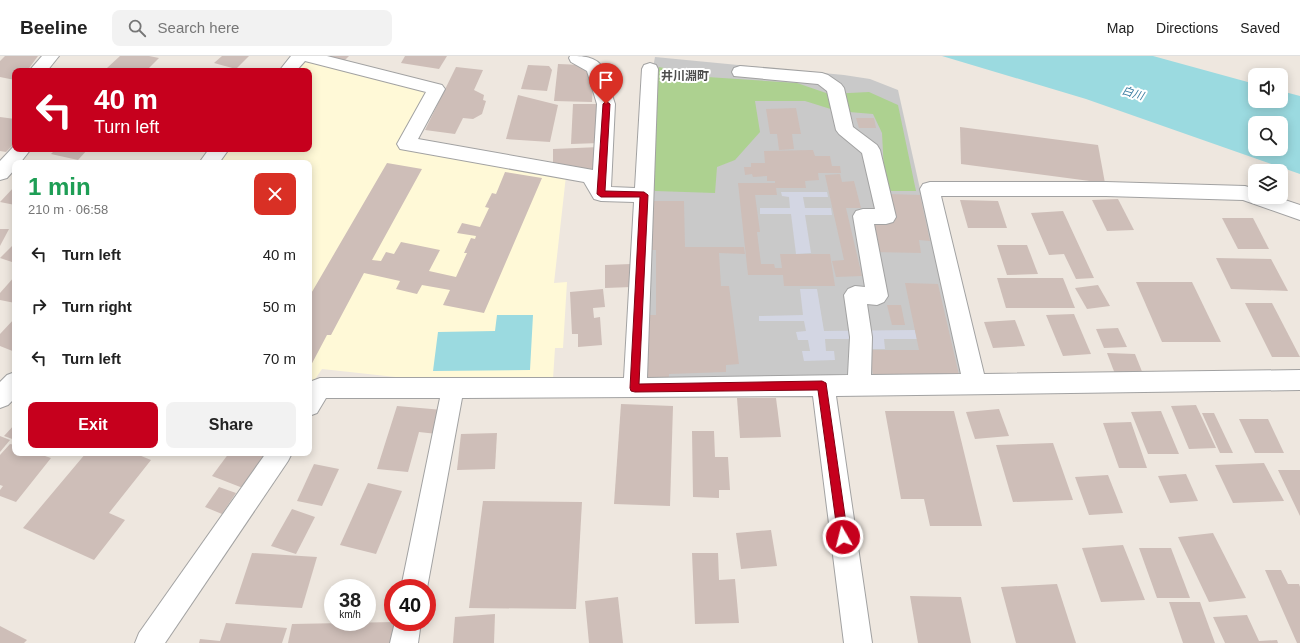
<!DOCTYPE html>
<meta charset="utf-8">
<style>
:root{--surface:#fff;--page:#f2f2f2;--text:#222;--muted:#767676;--line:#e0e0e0;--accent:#c6001d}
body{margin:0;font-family:Helvetica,"Noto Sans JP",sans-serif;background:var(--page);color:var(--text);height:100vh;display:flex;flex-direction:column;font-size:15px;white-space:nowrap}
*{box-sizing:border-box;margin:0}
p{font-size:13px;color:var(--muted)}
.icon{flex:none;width:22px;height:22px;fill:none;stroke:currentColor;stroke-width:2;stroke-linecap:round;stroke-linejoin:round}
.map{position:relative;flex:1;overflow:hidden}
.details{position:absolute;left:12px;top:104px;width:300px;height:296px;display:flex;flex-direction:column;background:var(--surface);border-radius:8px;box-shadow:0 2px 10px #0003}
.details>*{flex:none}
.banner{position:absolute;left:12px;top:12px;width:300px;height:84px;border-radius:8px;box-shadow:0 2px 10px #0003;background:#c6001d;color:#fff;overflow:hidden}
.fabs{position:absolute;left:1248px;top:12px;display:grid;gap:8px}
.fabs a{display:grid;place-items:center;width:40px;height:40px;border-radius:8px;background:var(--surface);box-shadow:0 2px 10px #0003;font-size:20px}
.speed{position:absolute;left:324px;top:523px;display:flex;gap:8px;font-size:20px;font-weight:700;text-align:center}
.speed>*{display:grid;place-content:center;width:52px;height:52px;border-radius:50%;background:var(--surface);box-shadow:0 2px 10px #0003;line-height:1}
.speed small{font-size:10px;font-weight:400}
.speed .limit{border:6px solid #d22;background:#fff;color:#111}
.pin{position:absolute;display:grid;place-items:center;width:34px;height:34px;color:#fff;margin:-41px -17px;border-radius:50% 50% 50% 0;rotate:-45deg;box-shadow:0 0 4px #0007}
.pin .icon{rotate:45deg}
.me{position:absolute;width:44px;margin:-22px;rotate:352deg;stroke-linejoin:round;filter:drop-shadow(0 0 3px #0008)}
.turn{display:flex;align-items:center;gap:14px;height:84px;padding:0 16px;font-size:18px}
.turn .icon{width:52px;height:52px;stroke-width:2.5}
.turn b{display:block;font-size:28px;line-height:34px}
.round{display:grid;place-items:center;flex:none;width:42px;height:42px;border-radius:8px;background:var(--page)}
.summary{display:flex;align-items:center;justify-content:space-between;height:68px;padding:0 16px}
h1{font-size:24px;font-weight:700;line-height:30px;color:#1e9e55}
.button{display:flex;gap:8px;margin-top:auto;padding:8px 16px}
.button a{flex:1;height:46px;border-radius:8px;background:var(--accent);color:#fff;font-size:16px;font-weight:700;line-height:46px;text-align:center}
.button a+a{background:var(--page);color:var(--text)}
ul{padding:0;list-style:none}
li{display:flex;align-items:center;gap:12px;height:52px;padding:0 16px}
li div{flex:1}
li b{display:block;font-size:15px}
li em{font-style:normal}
header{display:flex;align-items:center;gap:24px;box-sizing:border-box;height:56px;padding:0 20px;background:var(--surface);border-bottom:1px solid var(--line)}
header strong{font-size:19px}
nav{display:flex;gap:22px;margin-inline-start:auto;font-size:14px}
.search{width:280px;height:36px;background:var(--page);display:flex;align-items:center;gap:10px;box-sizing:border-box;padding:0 14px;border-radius:8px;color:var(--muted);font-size:15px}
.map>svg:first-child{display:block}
.education{fill:#fff9d7}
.religious{fill:#c9c9c9}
.forest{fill:#add190}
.plaza{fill:#d3d6e3}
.water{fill:#9bdae0;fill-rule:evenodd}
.building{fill:#cebeb8}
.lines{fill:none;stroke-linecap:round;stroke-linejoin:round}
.minor-casing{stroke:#a2a2a2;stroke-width:2}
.minor{fill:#fff;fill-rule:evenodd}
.route{fill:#c6001d;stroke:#810013}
.labels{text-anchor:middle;stroke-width:4;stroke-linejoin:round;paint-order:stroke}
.far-water-label{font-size:11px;font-style:italic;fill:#3b7da1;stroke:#fff}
.far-quarter-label{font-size:12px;font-weight:bold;fill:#4e4e4e;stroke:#fff}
</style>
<header>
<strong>Beeline</strong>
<div class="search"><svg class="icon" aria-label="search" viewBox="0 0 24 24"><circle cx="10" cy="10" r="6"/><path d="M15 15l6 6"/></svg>Search here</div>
<nav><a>Map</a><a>Directions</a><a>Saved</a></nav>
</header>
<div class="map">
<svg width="1300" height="587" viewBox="0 0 1300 587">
<rect width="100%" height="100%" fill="#eee7df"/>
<path class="education" d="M308,3L426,34V37L399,88L566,120L554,227L567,226L563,292H555L553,323H414L322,313L309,332V107H217L229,93H309V15H298Z"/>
<path class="religious" d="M655,1L844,19L870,23L898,34L962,322L814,324L811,319L802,324L640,326L652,17Z"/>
<path class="forest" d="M659,11L707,21L797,27L829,38L869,36L898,49L916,135H885L882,77L873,58L837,55L805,45H755L760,76L735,104L717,111L715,137L655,135L649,127L655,19Z"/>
<g class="plaza">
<path d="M781,136H827L828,141H803L805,152H831L832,159H805L811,197L796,198L791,158H760V152H790L789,141L782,140Z"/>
<path d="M800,233H817L824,275L915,274L917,283H884L885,293H870L868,283H825L826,295H834L835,304L804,305L802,295H810L808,284H798L796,276L806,275L804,265H759V260L803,259Z"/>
</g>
<g class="water">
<path d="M942,0H1153L1255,28V45H1281V35L1300,40V118L1086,43ZM1255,67H1281V93H1255Z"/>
<path d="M497,259H533L530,314L433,315L438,276L495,275Z"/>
</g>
<g class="building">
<path d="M5,0H38L27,15H15V24L0,21V5Z"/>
<path d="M120,0H149L159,2L146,15H121L107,12Z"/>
<path d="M222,0H249L236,13L214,7Z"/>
<path d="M322,0H349L344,5Z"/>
<path d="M405,0H447L439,13L401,7Z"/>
<path d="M558,8L584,9L593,32L592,46L554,45Z"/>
<path d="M528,9L549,10L552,14L547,35L521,33Z"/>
<path d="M456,11L483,14L474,34L484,39L483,44L486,45L482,58L473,63L463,62L455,78L425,74Z"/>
<path d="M518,39L558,49L550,86L506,83Z"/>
<path d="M573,48H601L600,87L571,88Z"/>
<path d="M796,52L801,78H792L794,93L779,94L777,78H770L766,53Z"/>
<path d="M0,61L15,63V87L6,96L0,95Z"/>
<path d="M856,62H874L876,72H859Z"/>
<path d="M960,71L1098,89L1105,127L961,108Z"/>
<path d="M600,91L597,115L553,111V93Z"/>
<path d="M56,93H88L78,104L51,98Z"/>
<path d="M813,94L815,100H830L832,110H840L841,117H818L819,124L805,125L806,132H776L777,139H755L760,176H757L761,208H774L775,212H782L780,198H830L835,230H784L783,219H748L738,127H775V125H767V120L753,121L752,118L745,119L744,111H751V107H765L764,95Z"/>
<path d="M387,107L422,113L372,204L381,205L386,196L394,198L401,186L440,194L429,215L456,221L467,197H464L471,182L475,183L476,180L457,177L462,167L480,171L489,152L485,151L492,137L496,138L505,116L542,122L484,257L443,249L450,234L422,229L417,238L396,233L400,225L364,217L331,279H327L309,313V241Z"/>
<path d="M840,118L842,126L854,125L861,152H846L862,220L836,221L832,205L844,204L825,119Z"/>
<path d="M15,130V149L0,146Z"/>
<path d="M888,138L920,139L930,185L919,184L921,197L873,196L868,165Z"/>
<path d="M1118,143L1134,174L1107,175L1092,144Z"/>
<path d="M960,144L998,145L1007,172H968Z"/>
<path d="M650,145H684L685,191H744L745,198L719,197L721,230H729L739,308L726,309V316L669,318V323H643L644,259H656V194H645Z"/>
<path d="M1063,155L1094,222L1076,223L1064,198L1049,199L1031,157Z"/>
<path d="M1222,162H1253L1269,193H1238Z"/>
<path d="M0,173H9L0,190Z"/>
<path d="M15,187V207L0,202Z"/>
<path d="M997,189H1027L1038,218L1007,219Z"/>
<path d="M1216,202L1271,203L1288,235L1231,233Z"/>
<path d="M631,208L632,231L605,232V209Z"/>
<path d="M15,220V247L0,244V237Z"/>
<path d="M997,222H1063L1075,252H1006Z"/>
<path d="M1136,226H1192L1221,286H1162Z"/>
<path d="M905,227L938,228L959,319H873L869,294H919Z"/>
<path d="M1098,229L1110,250L1087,253L1075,232Z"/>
<path d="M603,233L605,251L593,252L594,262L600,261L602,289L578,291V278H572L570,236Z"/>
<path d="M1245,247H1272L1300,301H1272Z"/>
<path d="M887,249H901L905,269H892Z"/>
<path d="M1074,258L1091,298L1063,300L1046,259Z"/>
<path d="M15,262V296L0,290V278Z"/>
<path d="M1015,264L1025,290L993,292L984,266Z"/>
<path d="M1118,272L1127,291L1104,292L1096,273Z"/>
<path d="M1107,297L1135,298L1143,318H1115Z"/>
<path d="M737,342H776L781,381L740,382Z"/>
<path d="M621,348L673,350L670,450L614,448Z"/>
<path d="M1196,349L1216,392L1189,393L1171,350Z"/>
<path d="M397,350L443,354L437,378L419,376L408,416L377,413Z"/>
<path d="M999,353L1009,380L975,383L966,356Z"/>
<path d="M885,355H954L982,470H930L924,443H901Z"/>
<path d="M1161,355L1179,398H1148L1131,356Z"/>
<path d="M1202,357H1214L1233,397H1220Z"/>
<path d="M1239,363H1268L1284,397H1255Z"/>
<path d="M1131,366L1147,412H1119L1103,367Z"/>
<path d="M15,368V384L4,380Z"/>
<path d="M692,375H714L715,401H728L730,434H719V442L693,441Z"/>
<path d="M497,377L495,413L457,414L461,378Z"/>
<path d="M0,380L10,384L0,396Z"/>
<path d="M1053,387L1073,444L1013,446L996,389Z"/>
<path d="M10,388L15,389V397H36L51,402L16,446L0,440V434L3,430L0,429V399Z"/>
<path d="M86,397H134L151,404L109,457L125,464L94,504L23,472Z"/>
<path d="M229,397H264L271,400L248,434L212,420Z"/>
<path d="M1264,407L1284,445L1233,447L1215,409Z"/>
<path d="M314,408L339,413L322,450L297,445Z"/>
<path d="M1278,414H1300V460Z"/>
<path d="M1186,418L1198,445L1170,447L1158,420Z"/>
<path d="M1108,419L1123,457L1089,459L1075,421Z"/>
<path d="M368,427L402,435L376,498L340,489Z"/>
<path d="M219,431L236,437L222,458L205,451Z"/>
<path d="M483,445L582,446L576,553L469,552Z"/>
<path d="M292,453L315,461L296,498L271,490Z"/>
<path d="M771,474L777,510L741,513L736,477Z"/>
<path d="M1213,477L1246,542L1209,546L1178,481Z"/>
<path d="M1123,489L1145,544L1101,546L1082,492Z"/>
<path d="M1139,492H1171L1190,542H1157Z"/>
<path d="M252,497L317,501L302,552L235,548Z"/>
<path d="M692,497H718L719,524L735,523L739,567L695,568Z"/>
<path d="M1265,514H1281L1288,528H1299L1300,531V587H1297Z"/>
<path d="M1057,528L1076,587H1016L1001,531Z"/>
<path d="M910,540L961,541L971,587H918Z"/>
<path d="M618,541L623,587H589L585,545Z"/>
<path d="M1169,546H1200L1215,587H1183Z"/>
<path d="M495,558L494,587H453L455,561Z"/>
<path d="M1247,559L1259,585L1277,584L1278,587H1225L1213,561Z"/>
<path d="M395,566L392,587H288L292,568Z"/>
<path d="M226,567L287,572L282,587H199L200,583L220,585Z"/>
<path d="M0,570L27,584L24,587H0Z"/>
</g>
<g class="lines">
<g class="minor-casing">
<g id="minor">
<path d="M42,0H59L47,15H29Z"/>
<path d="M291,0H327L442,29L445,33L418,83L593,114L597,48L587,15L571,6L569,2L570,0C582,0 596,0 603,12L615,48L611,131L635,132L642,13L644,9L650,7L656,9L658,13L647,322L848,319L850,281L844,239L848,233L855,230L865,231L853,160L856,155L863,153H875L862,97L839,78L836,74L827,35L818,28L734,20L732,16L734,12L740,10L822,17L828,19L841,28L844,32L853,71L877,89L880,94L896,161L893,166L886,168H874L888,240L884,246L877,249L867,248L872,281L871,319L961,318L920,133L923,128L930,126H1106L1245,130L1255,133V141H1276L1300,149V164L1243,144L1106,140H941L984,318L1300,314V334L836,340L872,587H844L813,340L462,342L427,532H401L440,342H326L317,357L309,360V330L312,325L320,322H624L634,146L601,145L594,143L584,126L400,93L397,88L426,36L305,5L296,15H279Z"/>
<path d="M15,89V93H31L20,107H15V113L7,122L0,124V105Z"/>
<path d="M209,93H229L219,107H199Z"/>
<path d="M15,316V342L8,349L0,352V326L7,319Z"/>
<path d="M266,397H292L288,405L165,587H135L139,577Z"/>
<path d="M395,566H421L418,587H390Z"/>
</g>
</g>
<use href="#minor" class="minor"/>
</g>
<path class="route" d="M606,45L610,48L605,135L644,136L648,139L639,328L822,325L826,327L848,481L847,485L843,486L839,485L838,481L818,334L635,336L631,335L630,332L640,141H601L597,138L603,48Z"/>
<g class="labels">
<g class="far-water-label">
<text transform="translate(1133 37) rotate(17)" y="4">白川</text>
</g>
<g class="far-quarter-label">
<text x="685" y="24">井川淵町</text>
</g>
</g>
</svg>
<div class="fabs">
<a><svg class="icon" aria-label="sound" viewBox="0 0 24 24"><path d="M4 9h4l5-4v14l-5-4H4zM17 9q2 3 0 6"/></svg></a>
<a><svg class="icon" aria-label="search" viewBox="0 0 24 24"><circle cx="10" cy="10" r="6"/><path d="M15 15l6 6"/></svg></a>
<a><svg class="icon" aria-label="layers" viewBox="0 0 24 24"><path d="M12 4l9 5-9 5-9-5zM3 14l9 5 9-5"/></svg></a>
</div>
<div class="speed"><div>38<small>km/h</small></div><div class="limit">40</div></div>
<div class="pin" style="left:606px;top:48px;background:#d93025"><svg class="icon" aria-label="arrive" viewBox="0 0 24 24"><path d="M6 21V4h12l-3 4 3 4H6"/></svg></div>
<svg class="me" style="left:843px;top:481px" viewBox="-20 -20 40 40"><circle r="17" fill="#c6001d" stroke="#fff" stroke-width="3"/><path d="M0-11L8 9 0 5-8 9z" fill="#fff"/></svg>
<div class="banner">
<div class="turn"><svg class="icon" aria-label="left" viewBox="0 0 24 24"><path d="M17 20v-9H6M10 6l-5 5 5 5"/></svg><div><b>40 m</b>Turn left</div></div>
</div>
<section class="details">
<div class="summary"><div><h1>1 min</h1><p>210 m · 06:58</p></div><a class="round" style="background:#d93025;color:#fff"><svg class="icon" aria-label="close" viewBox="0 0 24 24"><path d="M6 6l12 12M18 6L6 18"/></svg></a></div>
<ul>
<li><svg class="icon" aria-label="left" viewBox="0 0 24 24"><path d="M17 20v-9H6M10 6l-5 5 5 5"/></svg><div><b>Turn left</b></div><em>40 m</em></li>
<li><svg class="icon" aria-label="right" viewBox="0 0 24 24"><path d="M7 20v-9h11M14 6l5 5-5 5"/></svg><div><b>Turn right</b></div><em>50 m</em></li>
<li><svg class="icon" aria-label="left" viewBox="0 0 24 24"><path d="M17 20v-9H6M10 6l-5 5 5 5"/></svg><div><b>Turn left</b></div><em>70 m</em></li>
</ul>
<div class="button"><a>Exit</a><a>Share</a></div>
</section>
</div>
